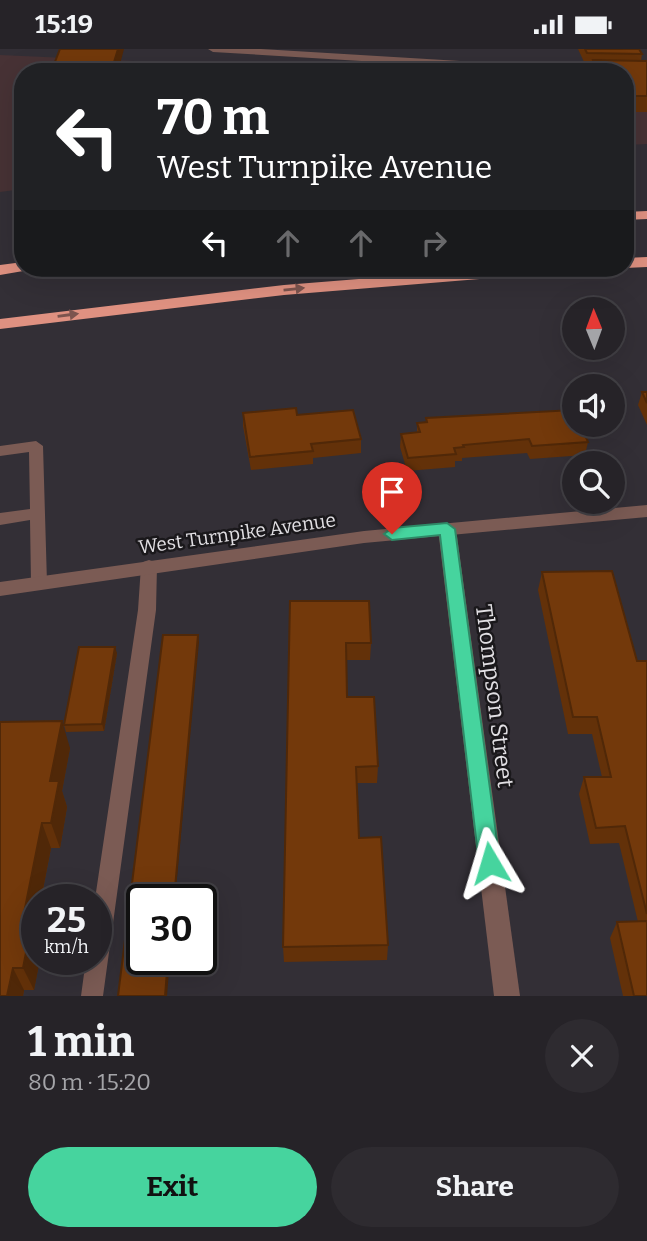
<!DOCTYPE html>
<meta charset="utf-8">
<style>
:root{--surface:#262328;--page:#2e2b30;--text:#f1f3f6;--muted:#a4a4a8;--line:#424045;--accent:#46d49e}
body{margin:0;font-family:Bitter,serif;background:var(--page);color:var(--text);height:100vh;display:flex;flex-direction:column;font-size:26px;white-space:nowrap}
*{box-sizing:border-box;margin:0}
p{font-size:23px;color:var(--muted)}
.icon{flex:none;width:38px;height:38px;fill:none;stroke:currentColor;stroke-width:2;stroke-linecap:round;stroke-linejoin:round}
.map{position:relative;height:947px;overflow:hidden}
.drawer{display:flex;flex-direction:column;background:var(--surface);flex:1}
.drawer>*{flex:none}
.top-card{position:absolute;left:14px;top:14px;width:620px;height:214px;border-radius:28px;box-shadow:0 7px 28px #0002,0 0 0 2px var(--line);background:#202124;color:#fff;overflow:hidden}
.needle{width:46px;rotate:359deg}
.buttons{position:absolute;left:562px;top:248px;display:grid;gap:14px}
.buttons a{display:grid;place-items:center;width:63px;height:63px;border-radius:50%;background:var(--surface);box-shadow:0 7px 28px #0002,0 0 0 2px var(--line);font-size:35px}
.speed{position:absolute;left:21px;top:835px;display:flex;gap:14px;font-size:35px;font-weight:700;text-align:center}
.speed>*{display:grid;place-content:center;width:91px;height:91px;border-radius:50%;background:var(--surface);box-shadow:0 7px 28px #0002,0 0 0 2px var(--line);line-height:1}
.speed small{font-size:18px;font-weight:400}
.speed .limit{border:4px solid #111;border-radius:10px;background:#fff;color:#111}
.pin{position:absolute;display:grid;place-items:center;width:60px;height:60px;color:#fff;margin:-72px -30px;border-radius:50% 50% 50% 0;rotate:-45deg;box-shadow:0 0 7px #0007}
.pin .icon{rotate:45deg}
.me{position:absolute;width:77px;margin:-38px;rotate:353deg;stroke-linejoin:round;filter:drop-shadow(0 0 5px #0008)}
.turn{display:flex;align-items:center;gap:24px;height:147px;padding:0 28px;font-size:32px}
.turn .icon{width:91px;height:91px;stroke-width:2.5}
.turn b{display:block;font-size:49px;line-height:60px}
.lanes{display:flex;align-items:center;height:66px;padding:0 28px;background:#0003;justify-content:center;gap:35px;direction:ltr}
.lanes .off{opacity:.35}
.round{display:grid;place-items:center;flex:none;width:74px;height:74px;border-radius:37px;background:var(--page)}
.summary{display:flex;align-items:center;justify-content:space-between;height:119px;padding:0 28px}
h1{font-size:42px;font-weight:700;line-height:52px}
.action{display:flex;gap:14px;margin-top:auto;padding:14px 28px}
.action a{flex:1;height:80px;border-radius:42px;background:var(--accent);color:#111;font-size:28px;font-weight:700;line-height:80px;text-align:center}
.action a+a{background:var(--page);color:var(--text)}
.status{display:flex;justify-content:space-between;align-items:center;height:49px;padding:0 35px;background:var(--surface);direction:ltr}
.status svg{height:19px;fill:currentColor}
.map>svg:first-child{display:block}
.commercial{fill:#473235}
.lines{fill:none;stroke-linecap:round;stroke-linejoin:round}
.service{fill:#7b5b54;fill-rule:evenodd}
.minor{fill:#7b5b54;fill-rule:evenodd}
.tertiary{fill:#7b5b54;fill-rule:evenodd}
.motorway{fill:#df9181;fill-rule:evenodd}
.wall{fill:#633109}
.shaded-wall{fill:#502808}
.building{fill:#73390b;stroke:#502808;stroke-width:2}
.oneway{fill:#7c544e}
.route{fill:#46d49e;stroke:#2e8a67;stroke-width:2}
.labels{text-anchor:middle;stroke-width:5;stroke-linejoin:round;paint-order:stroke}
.street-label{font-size:19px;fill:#e1dfe3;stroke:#1a181b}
.near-street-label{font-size:23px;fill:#e1dfe3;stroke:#1a181b}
</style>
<div class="status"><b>15:19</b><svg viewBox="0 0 49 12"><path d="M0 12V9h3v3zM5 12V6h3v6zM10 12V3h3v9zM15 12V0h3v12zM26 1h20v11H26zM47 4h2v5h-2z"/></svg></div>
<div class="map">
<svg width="647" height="947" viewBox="0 0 647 947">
<rect width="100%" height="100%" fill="#332f36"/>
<g class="commercial">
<path d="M0,6L377,23H23V140L0,143Z"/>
<path d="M625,34L647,35V95L625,96Z"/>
</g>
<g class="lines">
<g class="service">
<path d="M369,7L376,9L373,23H364Z"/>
<path d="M36,392L43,397L47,534L45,538H33L31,534L30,471L0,476V464L30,460L29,403L0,407V397Z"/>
<path d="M149,511L155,513L157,517L156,561L103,947H81L86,910H96L95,850L138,561L141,517L143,513Z"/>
</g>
<path class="minor" d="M447,474L453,476L456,480L520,947H494L438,480L441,476Z"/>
<g class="tertiary">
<path d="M208,0H261L511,15L647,19V25L511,21L213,3Z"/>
<path d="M647,456V468L364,494L0,547V533L364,482Z"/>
</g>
<g class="motorway">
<path d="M647,162V170L625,171V163Z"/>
<path d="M647,208V218L625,219V209Z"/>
<path d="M23,213V219H30L29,221L0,226V216Z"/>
<path d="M496,219H559L551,224L284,246L0,280V270L284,236Z"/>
</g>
</g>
<g class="wall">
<path d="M578,0H639L642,5L641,12H647V63H625V23H590L592,15H585Z"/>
<path d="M642,343H647V376L638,356Z"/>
<path d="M243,364L297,366L361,390V404L313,409V415L251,421L243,377Z"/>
<path d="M426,369L588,393L585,406L530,410L527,404L462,409V412H455V418L407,422L400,398L401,385L417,383V374L426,373Z"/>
<path d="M542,523L637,612H647V947H623L610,889L617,873H638L619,794L590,795L579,745L584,728H602L592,685H568L538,541Z"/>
<path d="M290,552L371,594L370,611H346L347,648L378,717L377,734H357L359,789L388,896L387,911L284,913L283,898Z"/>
<path d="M117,604L104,682L66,683L64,676Z"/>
<path d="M0,673L70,699L62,742L67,758L60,799H51L36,877L37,910H40L34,941H24L23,947H0Z"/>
</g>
<g class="shaded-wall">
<path d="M118,0H124L118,23H111Z"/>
<path d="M198,586L199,593L175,850H174Z"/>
<path d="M115,598L117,604L104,682L102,675Z"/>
<path d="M62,672L70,699L62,742L67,758L60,799L51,774L50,732Z"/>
<path d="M42,774L51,799L41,850H37V910H40L34,941L23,919V869Z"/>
<path d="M168,910H170L167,947H165Z"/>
<path d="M13,919L24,941L23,947H7Z"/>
</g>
<g class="building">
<path d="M60,0H118L111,23H51Z"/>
<path d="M585,0H639L642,5L587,4Z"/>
<path d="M593,11L647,12V47H625V23H598Z"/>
<path d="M642,343H647V354Z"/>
<path d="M296,359L297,366L353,361L361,390L311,395L313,402L250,408L243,364Z"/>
<path d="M574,361V376H581L588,393L532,397L529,390L463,396L464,398L454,399L456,405L408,409L401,385L420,383L417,374L427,373L426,369Z"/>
<path d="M612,522L637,612H647V865L625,777L596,779L584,728H611L597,668H573L542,523Z"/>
<path d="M290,552H369L371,594H346L347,648H374L378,717L356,718L359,789L381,788L388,896L283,898Z"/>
<path d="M163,586H198L174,850H142V910H168L165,947H118Z"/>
<path d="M79,598H115L102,675L64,676Z"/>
<path d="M62,672L50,732H59L51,774H42L23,869L33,868L23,919H13L7,947H0V673Z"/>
<path d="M647,872V947H634L617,873Z"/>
</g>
<defs><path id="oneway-solid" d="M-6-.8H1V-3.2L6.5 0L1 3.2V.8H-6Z" transform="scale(1.75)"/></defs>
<g class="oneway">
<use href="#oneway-solid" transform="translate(294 240) rotate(-6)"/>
<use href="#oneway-solid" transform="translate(68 266) rotate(-8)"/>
</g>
<path class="route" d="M447,474L455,480L500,814L497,821L490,823L482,821L479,814L440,486L392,491L384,485L392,479Z"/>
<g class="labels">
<g class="street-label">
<text transform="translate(237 484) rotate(-8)" y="7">West Turnpike Avenue</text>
</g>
<g class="near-street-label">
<text transform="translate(495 647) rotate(83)" y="8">Thompson Street</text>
</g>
</g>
</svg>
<div class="buttons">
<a><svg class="needle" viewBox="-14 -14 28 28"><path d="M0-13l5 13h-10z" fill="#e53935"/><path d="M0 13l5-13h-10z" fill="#a4a4a8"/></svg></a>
<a><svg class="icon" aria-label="sound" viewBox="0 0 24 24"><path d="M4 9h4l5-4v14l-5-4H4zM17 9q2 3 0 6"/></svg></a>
<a><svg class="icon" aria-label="search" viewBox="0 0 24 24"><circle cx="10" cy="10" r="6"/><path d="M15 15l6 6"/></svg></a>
</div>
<div class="speed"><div>25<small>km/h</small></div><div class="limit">30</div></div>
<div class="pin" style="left:392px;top:485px;background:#d93025"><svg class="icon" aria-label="arrive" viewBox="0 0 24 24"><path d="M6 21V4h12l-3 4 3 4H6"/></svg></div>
<svg class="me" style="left:490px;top:814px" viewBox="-20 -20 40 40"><path d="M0-17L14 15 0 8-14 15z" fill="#46d49e" stroke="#fff" stroke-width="4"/></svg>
<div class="top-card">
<div class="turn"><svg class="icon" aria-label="left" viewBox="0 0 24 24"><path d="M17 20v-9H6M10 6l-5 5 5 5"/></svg><div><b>70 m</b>West Turnpike Avenue</div></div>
<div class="lanes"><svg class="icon" aria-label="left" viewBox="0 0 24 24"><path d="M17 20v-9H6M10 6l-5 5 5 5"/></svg><svg class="icon off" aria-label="ahead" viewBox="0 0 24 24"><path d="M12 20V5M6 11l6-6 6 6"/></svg><svg class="icon off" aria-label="ahead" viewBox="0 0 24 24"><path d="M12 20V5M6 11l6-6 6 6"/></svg><svg class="icon off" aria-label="right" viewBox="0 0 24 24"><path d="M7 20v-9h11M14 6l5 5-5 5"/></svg></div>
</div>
</div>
<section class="drawer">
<div class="summary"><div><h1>1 min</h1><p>80 m · 15:20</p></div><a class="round"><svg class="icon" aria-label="close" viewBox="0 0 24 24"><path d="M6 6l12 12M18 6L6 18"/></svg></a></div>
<div class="action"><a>Exit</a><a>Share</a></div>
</section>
